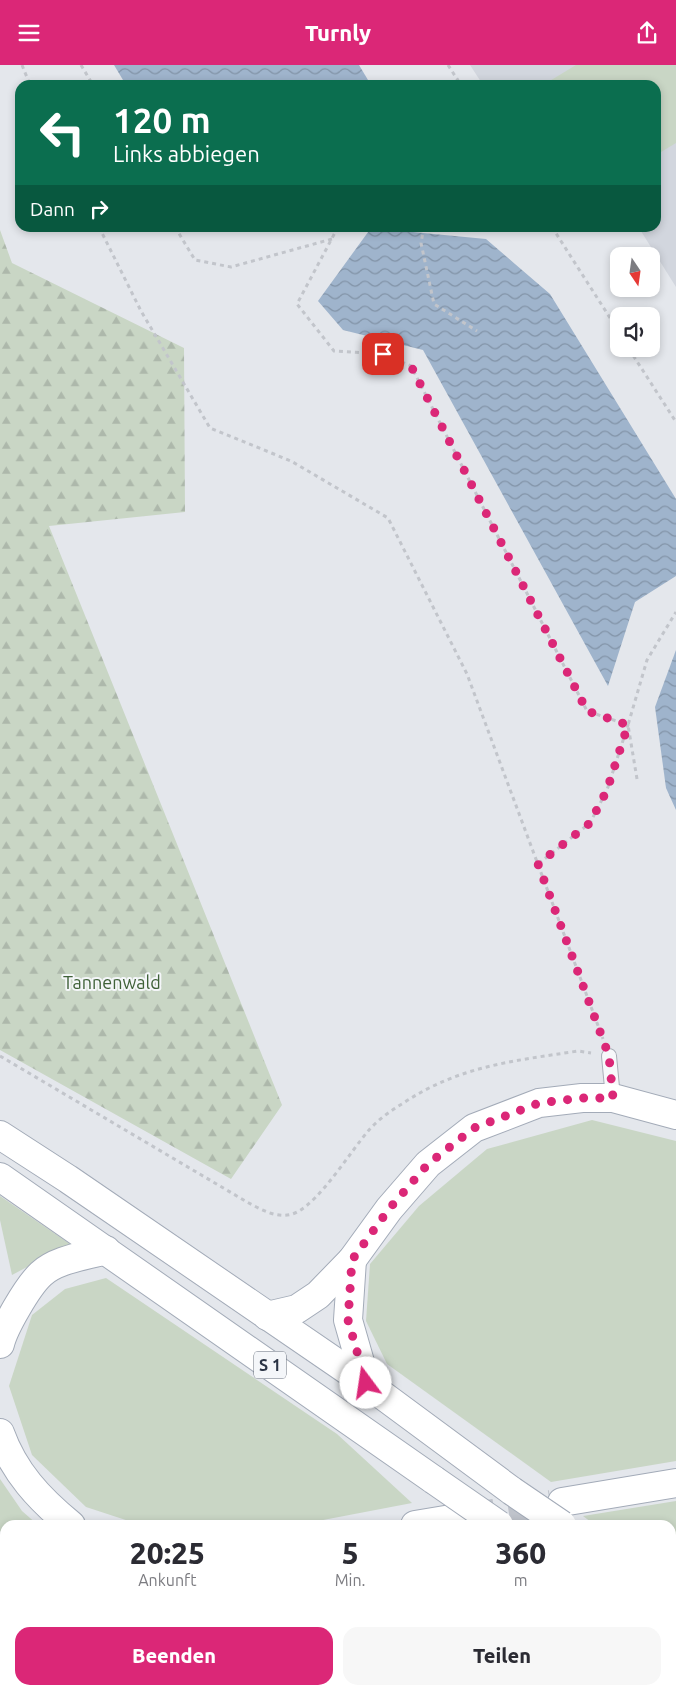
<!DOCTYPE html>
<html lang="de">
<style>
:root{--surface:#fff;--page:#f7f7f7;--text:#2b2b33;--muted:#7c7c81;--accent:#db2777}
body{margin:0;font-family:Ubuntu,sans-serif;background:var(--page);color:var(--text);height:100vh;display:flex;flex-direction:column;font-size:19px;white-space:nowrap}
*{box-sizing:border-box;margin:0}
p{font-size:16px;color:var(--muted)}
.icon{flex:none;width:28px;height:28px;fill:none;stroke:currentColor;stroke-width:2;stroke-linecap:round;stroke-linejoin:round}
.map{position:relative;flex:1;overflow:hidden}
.details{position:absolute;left:0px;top:1455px;width:676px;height:175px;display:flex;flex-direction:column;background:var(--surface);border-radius:15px 15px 0 0;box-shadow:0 2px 8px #0003}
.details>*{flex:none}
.top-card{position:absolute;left:15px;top:15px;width:646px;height:152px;border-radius:15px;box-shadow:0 2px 8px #0003;background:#0b6e4f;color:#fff;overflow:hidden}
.needle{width:32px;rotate:167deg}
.fabs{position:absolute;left:610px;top:182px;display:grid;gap:10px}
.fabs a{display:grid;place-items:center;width:50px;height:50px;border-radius:10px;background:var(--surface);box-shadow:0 2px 8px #0003;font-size:25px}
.pin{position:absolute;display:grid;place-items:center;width:42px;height:42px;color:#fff;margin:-21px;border-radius:10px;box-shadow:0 2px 8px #0006}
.me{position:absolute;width:55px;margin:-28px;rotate:346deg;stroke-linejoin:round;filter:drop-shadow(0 0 4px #0008)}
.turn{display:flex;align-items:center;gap:18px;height:105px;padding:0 15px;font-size:22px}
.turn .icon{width:65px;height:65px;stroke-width:2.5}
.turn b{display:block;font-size:35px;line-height:42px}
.then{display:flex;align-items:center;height:48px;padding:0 15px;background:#0003;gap:10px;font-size:19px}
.eta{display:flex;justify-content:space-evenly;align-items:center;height:85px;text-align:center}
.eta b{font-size:30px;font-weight:800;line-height:35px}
.primary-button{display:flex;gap:10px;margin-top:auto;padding:10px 15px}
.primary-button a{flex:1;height:58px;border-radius:15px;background:var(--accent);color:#fff;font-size:20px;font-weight:800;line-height:58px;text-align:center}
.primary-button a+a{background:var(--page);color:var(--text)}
header{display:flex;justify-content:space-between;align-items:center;height:65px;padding:0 15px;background:var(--accent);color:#fff;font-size:22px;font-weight:800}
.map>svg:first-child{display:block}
.built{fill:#d2d6de}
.grass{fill:#c9d6c5}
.forest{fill:url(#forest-firs)}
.water{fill:url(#water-waves)}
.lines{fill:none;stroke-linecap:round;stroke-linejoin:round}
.primary-tunnel{stroke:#bfc3cb;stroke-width:28;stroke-dasharray:28 14;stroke-linecap:butt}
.service-casing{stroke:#a9aeb7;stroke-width:16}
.primary-casing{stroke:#a3abb8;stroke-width:30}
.motorway-casing{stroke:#8b94a3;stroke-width:30}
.path{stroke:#c2c5cb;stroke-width:3;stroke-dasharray:4 4;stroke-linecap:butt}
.service{stroke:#f7f8fa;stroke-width:14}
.primary{stroke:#fff;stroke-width:28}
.motorway{stroke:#fff;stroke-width:28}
.rail{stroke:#7d8696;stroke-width:4;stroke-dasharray:2.5 5;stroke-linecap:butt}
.primary-bridge-casing{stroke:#a3abb8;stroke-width:30;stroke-linecap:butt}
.primary-bridge{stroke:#fff;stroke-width:28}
.route{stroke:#db2777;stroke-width:9;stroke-dasharray:0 16.2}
.labels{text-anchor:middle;stroke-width:4;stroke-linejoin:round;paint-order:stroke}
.shield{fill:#f4f6f9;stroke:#676e7b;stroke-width:1}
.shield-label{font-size:16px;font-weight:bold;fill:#2b3445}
.park-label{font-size:18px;fill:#3f6138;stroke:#f4f6f9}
</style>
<header><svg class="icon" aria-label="menu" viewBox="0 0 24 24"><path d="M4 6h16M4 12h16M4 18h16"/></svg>Turnly<svg class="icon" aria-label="share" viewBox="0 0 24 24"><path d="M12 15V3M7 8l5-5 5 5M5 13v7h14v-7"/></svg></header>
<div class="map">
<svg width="676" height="1630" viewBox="0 0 676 1630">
<defs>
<pattern id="forest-firs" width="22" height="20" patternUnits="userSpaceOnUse" patternTransform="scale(1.25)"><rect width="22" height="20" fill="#c9d6c5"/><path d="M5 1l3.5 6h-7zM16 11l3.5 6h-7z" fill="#adb8ab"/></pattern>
<pattern id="water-waves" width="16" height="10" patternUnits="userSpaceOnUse" patternTransform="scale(1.25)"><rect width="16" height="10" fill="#9fb4cc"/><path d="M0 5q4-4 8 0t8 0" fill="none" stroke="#8293a7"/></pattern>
</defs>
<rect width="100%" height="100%" fill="#e4e7ec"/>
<g class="built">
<path d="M470,0H676V222L639,163L656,162V20H550L548,17L544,20H483Z"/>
<path d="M676,1477V1535L671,1536V1478Z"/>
<path d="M5,1568V1625H93L61,1630H0V1569Z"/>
</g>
<g class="grass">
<path d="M576,0H676V78L656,90V20H550L548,17Z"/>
<path d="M592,1055L676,1076V1396L551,1417L387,1299L366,1256L370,1199L419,1141L487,1084Z"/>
<path d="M0,1131L70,1179L12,1210L0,1155Z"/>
<path d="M106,1213L337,1369L412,1438L297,1460H141L86,1442L32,1390L9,1321L32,1250L65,1224Z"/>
<path d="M0,1414L22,1446L38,1460H5V1470L0,1466Z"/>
<path d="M676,1436V1477L671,1478V1460H595L583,1451Z"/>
<path d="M207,1625H619L615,1630H294L288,1628L174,1630Z"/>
</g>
<path class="forest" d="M0,165L12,198L184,283L185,447L49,461L282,1040L231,1114L0,985Z"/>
<g class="water">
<path d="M114,0H359L371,20H126Z"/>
<path d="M371,163L486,174L550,229L676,434V511L635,537L608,621L423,285L343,265L318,236Z"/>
<path d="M676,585V745L666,723L655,642Z"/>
</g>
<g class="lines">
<path class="primary-tunnel" d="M467,1452L551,1439"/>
<g class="service-casing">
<path id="service" d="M609,991L613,1033"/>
</g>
<g class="primary-casing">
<g id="primary">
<path d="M0,1070L68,1114L366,1318L512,1426"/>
<path d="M0,1112L434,1415"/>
<path d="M352,1195L348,1255L366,1318"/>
<path d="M267,1251L297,1244L318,1230L352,1195L389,1144L428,1099L474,1063L539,1038L582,1033H613L676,1050"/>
<path d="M0,1279C4,1262 28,1221 41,1209C57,1194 86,1191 106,1185"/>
<path d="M0,1368C14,1407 39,1434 71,1460"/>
<path d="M562,1437L676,1418"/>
<path d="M415,1460L457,1453"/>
<path d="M671,1535L676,1539"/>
<path d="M671,1579L676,1583"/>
</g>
</g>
<g class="motorway-casing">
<path id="motorway" d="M638,1630L641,1625"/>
</g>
<g class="path">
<path d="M22,0L30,20"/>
<path d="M81,0L93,20"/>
<path d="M448,0L461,20"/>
<path d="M99,162L141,246L210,363L291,396L388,453L467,609L603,974"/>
<path d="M175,162L195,195L231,202L332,174"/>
<path d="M338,162L297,239L334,286L383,289L411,301L587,646L628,660L607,725L590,758L538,799"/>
<path d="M424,162L421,178L434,239L477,266"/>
<path d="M552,162L619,267"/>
<path d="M629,284L676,357"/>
<path d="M637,714L628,660L647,595L676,547"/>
<path d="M0,991L247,1137C262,1145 280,1156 297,1147C321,1135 350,1087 369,1065C378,1055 390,1046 402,1039C458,1001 513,996 578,986L591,988"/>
<path d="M123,1630L155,1625"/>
</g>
<use href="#service" class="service"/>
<use href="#primary" class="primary"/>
<use href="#motorway" class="motorway"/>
<g class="rail">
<path d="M671,1495H676"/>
<path d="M671,1513L676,1512"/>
<path d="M0,1600L5,1599"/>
<path d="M0,1616H5"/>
</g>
<g class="primary-bridge-casing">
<g id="primary-bridge">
<path d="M434,1415L499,1460"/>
<path d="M512,1426L562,1460"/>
</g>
</g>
<use href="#primary-bridge" class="primary-bridge"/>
</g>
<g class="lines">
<path class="route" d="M366,1318L348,1255L352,1195L389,1144L428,1099L474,1063L539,1038L582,1033H613L609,991L538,799L590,758L607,725L628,660L587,646L411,301L383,289"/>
</g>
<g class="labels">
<rect class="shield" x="254" y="1286.5" width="32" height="27" rx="4"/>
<g class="shield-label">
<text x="270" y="1306">S 1</text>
</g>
<g class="park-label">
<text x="112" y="924">Tannenwald</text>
</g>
</g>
</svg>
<div class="fabs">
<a><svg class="needle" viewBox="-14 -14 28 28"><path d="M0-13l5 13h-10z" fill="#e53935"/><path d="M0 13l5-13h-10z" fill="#7c7c81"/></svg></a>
<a><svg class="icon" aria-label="sound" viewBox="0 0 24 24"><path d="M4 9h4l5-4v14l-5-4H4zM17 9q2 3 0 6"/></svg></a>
</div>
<div class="pin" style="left:383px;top:289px;background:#d93025"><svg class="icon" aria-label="arrive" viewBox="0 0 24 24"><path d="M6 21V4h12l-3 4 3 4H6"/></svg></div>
<svg class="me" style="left:366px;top:1318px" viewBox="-20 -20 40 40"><circle r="19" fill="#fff"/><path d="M0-13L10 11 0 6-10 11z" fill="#db2777"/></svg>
<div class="top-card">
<div class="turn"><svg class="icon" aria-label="left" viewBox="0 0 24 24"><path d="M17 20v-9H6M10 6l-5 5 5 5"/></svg><div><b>120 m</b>Links abbiegen</div></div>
<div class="then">Dann<svg class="icon" aria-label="right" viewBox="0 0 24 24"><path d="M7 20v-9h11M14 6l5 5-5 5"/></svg></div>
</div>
<section class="details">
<div class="eta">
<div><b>20:25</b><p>Ankunft</p></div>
<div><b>5</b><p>Min.</p></div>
<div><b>360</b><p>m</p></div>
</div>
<div class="primary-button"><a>Beenden</a><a>Teilen</a></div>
</section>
</div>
